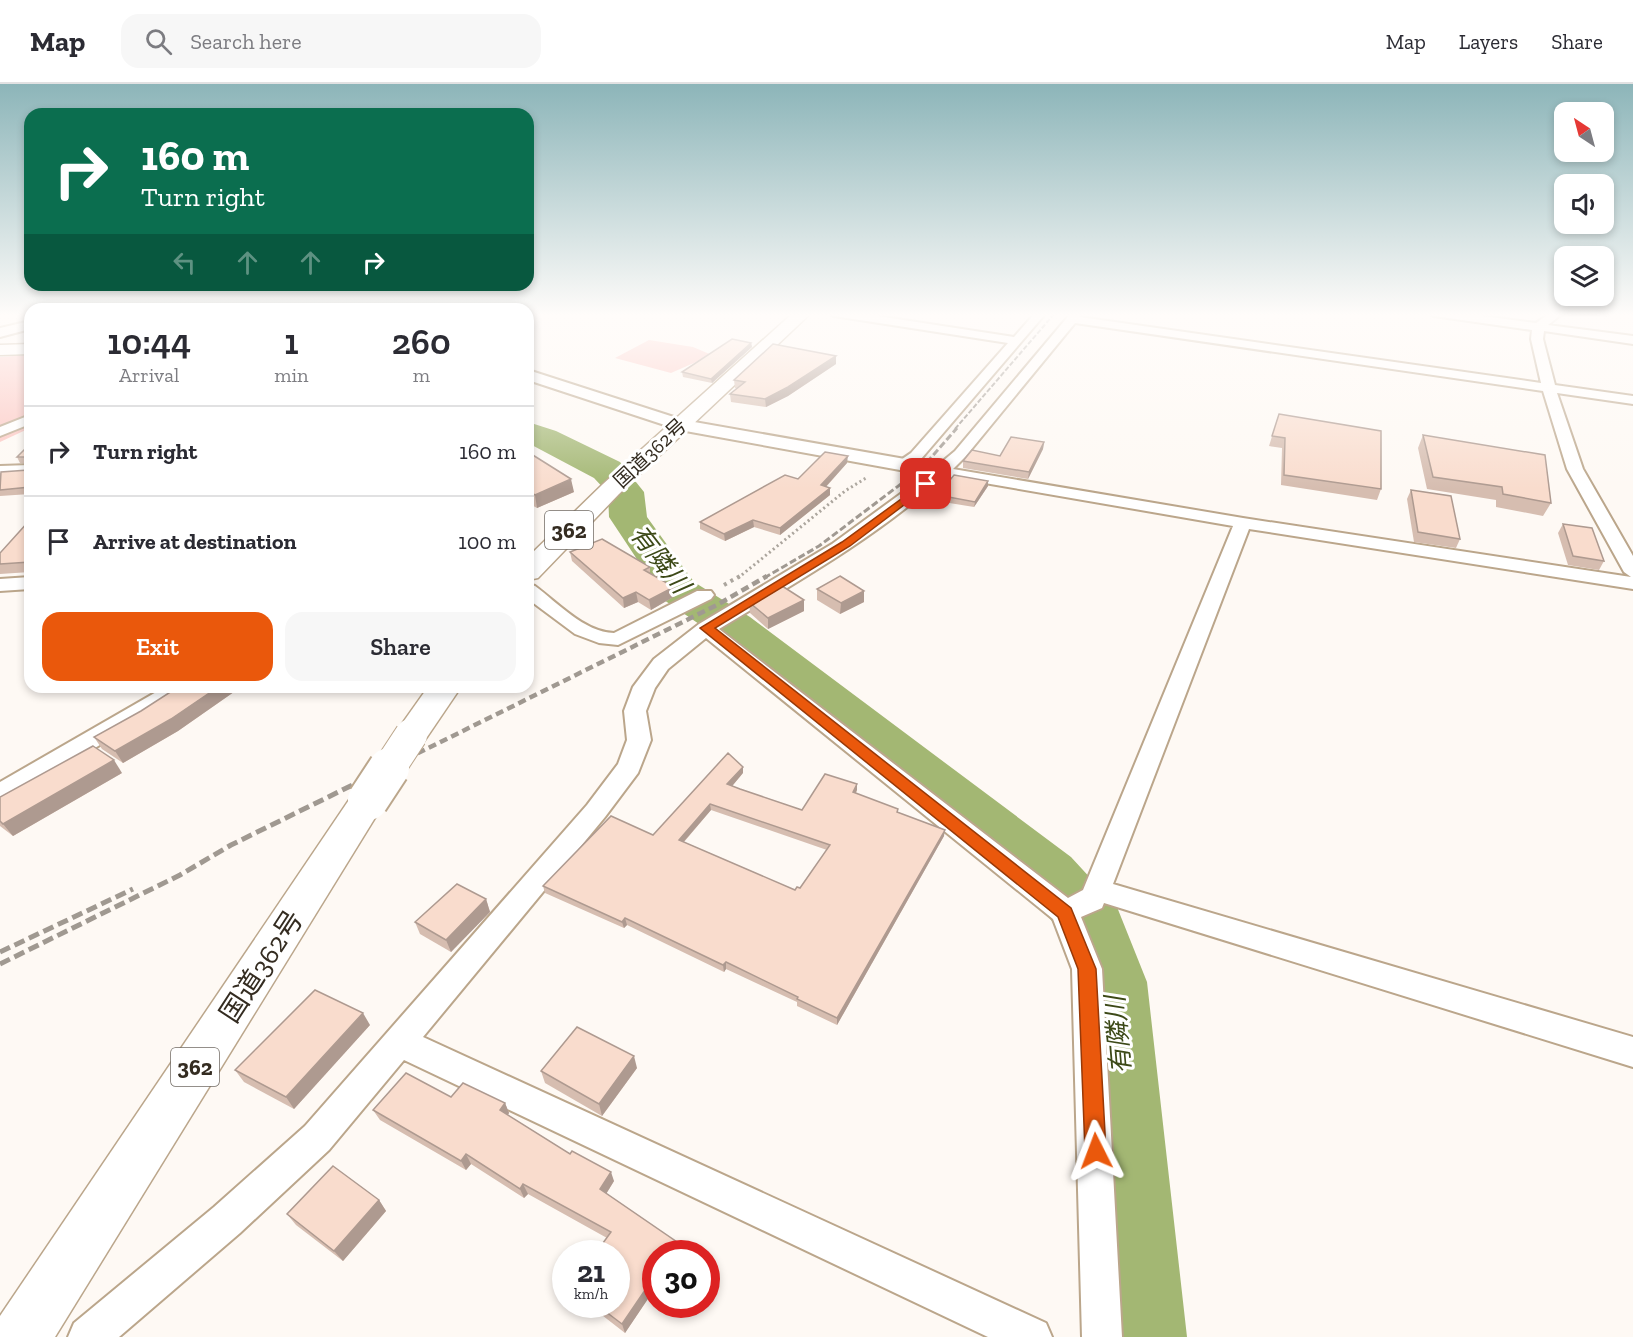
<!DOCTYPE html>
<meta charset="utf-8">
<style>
:root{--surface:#fff;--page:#f7f7f7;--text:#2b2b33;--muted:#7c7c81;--line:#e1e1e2;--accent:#ea580c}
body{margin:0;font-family:"Zilla Slab","Noto Sans JP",serif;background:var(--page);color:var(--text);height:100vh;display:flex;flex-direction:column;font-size:22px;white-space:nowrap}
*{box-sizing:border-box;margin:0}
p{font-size:20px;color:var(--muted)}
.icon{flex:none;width:33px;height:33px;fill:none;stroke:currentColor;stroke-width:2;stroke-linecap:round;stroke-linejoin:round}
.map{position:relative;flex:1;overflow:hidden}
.details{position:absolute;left:24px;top:219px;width:510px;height:390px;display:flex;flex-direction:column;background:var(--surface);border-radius:18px;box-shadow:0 3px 9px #0003}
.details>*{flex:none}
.banner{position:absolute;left:24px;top:24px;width:510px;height:183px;border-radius:18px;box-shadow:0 3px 9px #0003;background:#0b6e4f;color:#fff;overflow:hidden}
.needle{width:39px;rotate:324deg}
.controls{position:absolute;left:1554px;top:18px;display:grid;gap:12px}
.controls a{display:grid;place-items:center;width:60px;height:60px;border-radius:12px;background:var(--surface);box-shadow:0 3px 9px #0003;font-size:30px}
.speed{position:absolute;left:552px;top:1156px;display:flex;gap:12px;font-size:30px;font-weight:700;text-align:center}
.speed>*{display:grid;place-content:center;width:78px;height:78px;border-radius:50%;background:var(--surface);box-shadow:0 3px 9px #0003;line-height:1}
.speed small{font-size:15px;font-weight:400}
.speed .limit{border:9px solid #d22;background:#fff;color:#111}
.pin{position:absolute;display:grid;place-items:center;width:51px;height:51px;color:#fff;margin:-26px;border-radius:12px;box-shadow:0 3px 9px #0006}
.me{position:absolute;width:66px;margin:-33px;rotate:357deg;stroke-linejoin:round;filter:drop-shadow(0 0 4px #0008)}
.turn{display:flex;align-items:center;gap:21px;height:126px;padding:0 18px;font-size:27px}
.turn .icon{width:78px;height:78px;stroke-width:2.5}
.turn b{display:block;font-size:42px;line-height:51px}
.lanes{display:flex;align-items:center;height:57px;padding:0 18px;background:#0003;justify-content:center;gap:30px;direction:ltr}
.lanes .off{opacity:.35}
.eta{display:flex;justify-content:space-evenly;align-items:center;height:102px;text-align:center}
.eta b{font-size:36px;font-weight:600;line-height:42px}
.button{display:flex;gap:12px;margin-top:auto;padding:12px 18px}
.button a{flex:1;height:69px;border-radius:18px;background:var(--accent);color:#fff;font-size:24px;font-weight:600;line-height:69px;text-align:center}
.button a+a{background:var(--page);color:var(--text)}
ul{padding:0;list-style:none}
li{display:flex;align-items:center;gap:18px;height:90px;padding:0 18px;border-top:2px solid var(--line)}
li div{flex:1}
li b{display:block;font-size:22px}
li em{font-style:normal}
header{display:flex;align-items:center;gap:36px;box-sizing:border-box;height:84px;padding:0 30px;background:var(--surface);border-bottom:2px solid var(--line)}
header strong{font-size:28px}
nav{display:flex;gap:33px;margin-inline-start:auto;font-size:21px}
.search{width:420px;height:54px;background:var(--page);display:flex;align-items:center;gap:15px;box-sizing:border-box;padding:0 21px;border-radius:18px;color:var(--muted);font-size:22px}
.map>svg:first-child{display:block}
.green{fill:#fcc5c0}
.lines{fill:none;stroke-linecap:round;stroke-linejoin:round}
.river{fill:#a3b773;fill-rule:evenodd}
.minor-casing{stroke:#bba68b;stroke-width:4}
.tertiary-casing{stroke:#bba68b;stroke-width:4}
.trunk-casing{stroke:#bba68b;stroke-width:3}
.path-far1{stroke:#aba59d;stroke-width:3;stroke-dasharray:2 3;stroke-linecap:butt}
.path{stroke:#aba59d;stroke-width:4;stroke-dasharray:3 4.5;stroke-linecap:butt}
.minor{fill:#fff;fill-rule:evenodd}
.tertiary{fill:#fff;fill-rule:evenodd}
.trunk{fill:#fff;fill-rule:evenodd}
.rail-far3{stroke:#a09991;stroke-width:2;stroke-dasharray:5 2;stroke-linecap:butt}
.rail-far2{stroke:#a09991;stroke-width:3;stroke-dasharray:7 3;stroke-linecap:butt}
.rail-far1{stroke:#a09991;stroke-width:4.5;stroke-dasharray:8 4.5;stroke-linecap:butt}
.rail{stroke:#a09991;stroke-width:5;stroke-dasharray:11 5;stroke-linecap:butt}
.trunk-bridge-far1-casing{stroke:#bba68b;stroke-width:34;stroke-linecap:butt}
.trunk-bridge-casing{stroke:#bba68b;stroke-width:44;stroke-linecap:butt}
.trunk-bridge-far1{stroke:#fff;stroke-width:32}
.trunk-bridge{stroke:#fff;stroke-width:40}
.wall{fill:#d6bdb0;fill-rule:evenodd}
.shaded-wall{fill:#ae9a90}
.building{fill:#f9dccd;stroke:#ae9a90;stroke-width:1.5;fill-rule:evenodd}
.route{fill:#ea580c;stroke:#983908;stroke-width:1.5}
.labels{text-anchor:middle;stroke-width:6;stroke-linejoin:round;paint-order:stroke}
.far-street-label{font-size:20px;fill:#342c21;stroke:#fff}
.shield{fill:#fff;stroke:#716b64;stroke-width:1.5}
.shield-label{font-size:22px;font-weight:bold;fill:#342c21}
.water-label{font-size:26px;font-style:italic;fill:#3c4917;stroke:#fff}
.near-street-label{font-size:28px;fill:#342c21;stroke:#fff}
</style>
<header>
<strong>Map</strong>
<div class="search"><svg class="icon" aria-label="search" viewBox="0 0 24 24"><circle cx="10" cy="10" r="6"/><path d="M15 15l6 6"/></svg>Search here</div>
<nav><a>Map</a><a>Layers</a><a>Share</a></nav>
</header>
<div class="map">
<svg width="1633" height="1253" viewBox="0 0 1633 1253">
<rect width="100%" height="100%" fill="#fef9f4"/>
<g class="green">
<path d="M649,256L693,263L712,271L671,289L615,274Z"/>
<path d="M30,271V344L0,358V273Z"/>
</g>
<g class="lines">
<path class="river" d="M528,338L556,347L620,378L644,408L647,433L694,498L750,533L1071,773L1117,823L1147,898L1187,1253H1095L1079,898L1065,853L1027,807L718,553L664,516L609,433L608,409L594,394L528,359Z"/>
<g class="minor-casing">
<g id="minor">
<path d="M829,229H858L1014,253L1035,229H1046L921,375L903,385L898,383L895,380L911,369L1008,259L834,232Z"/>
<path d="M1071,229H1082L1080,233L1541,299L1531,255L1532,246L1434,232L1429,229H1461L1536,239L1550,229H1563L1548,241L1633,252V260L1544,247L1543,255L1555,301L1633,312V320L1557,309L1583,385L1633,472V505L1249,445L1113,800L1633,953V983L1104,819L1102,824L1081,833L1102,885L1122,1253H1082L1072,885L1053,835L706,554L668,585L655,604L646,627L651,656L638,689L605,733L423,953L1046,1239L1052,1253H988L404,976L329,1066L240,1149L119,1253H68L74,1239L214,1123L305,1042L587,721L618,680L627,656L624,627L633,603L654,575L699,540L832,460L925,392L928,390L916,387L914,384L916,381L937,382L955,367ZM1075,239L1543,307L1567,385L1624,488L1631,493L1243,434L953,385L965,373ZM944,392L1233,442L1083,806L1068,814L719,545C797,498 877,453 944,392Z"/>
<path d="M30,331V340L0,352V343Z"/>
<path d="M30,381V391L0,392V382Z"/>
<path d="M30,493V505L0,507V495Z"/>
<path d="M528,500L535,502C558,519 584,548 614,549L697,507H711L714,511L711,515L618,561L599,559L575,550L528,515Z"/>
<path d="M165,603H192L189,608L9,715L0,718V698Z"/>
</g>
</g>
<g class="tertiary-casing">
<g id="tertiary">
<path d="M30,237V245L0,253V244Z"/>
<path d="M528,286L683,336L922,378L929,380L932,384L929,388L922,390L680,346L528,296Z"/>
</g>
</g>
<g class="trunk-casing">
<g id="trunk">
<path d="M793,229H811L619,410L538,494L528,496V473L603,400Z"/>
<path d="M30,260V270L0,271V261Z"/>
<path d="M428,603H461L423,659L411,662L399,659L394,651Z"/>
<path d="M368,703L381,707L386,716L55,1253H0V1232L355,707Z"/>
</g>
</g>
<path class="path-far1" d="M738,494L845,407L866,394"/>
<path class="path" d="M724,501L740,492"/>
<use href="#minor" class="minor"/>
<use href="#tertiary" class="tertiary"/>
<use href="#trunk" class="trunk"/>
<path class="rail-far3" d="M955,345L1055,229"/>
<path class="rail-far2" d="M764,494L819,462L922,384L957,344"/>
<path class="rail-far1" d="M384,686L717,521L767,492"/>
<g class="rail">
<path d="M0,868L133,805"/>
<path d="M0,880L180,791L231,761L387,684"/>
</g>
<g class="trunk-bridge-far1-casing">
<path id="trunk-bridge-far1" d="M388,686L411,651"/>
</g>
<g class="trunk-bridge-casing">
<path id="trunk-bridge" d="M368,716L389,684"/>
</g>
<use href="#trunk-bridge-far1" class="trunk-bridge-far1"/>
<use href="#trunk-bridge" class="trunk-bridge"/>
</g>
<g class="wall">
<path d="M1590,229H1611L1610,233Z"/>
<path d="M751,259L752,263L712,299L683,293L682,288Z"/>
<path d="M836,280L788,312L766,323L731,318L730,310L737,305L735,304L734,296Z"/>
<path d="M1279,330L1381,405L1377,416L1281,401L1282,364L1269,362Z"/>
<path d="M1423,351L1551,419L1543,432L1496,423V416L1427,405L1418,364Z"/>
<path d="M1044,358L1043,365L1028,395L963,384V377L1000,372Z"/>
<path d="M30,362V410L0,412V389L28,386V379H20L17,373Z"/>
<path d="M528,368L574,408L537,424L528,419Z"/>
<path d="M847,379L826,403L830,404V411L780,451L754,443L725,457L700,445V438L798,395Z"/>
<path d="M988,397V402L974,423L937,417L938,411Z"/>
<path d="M1411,406L1460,455L1456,464L1414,458L1407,415Z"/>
<path d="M30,437V488L0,490V469Z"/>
<path d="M1563,440L1604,477L1599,486L1568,481L1558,449Z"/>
<path d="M570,468L650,483V489L674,503L675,512L651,526L638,518L624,524L572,477Z"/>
<path d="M817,505L864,518L840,530L817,516Z"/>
<path d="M804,516V527L768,545L750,529L749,518Z"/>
<path d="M178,603H241L178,647L123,679L102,665L94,653L141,627Z"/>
<path d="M122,689L13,752L0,742V713Z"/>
<path d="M743,689L732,702L802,726L857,706L856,709L898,728L944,752L837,941L797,922V918L726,885L724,888L627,841L624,844L545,809L543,802L653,751ZM711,726L827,766L800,804L795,806L684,758Z"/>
<path d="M486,815L490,828L451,868L420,850L415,838Z"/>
<path d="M370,941L294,1025L244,998L235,986Z"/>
<path d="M637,984L602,1032L545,999L541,987Z"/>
<path d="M505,1019L509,1029L508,1031L614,1097L606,1110L679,1168L625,1249L589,1221H616L607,1154L528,1110L524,1114L471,1080L466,1086L380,1036L373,1026Z"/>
<path d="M379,1116L386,1127L343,1177L296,1141L287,1130Z"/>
</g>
<g class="shaded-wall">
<path d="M751,259L752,263L712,299L711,295Z"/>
<path d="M836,272V280L788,312L766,323L765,315Z"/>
<path d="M1044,358L1043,365L1028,395L1029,388Z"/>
<path d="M848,372L847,379L821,408V401Z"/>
<path d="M571,395L574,408L537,424L535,411Z"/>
<path d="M988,397V402L974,423L975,418Z"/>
<path d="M830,404V411L780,451V444Z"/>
<path d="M753,436L754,443L725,457L724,450Z"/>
<path d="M674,503L675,512L651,526L649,516Z"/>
<path d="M864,507V518L840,530L841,519Z"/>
<path d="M636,508L638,518L624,524L623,514Z"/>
<path d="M804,516V527L768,545V534Z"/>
<path d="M218,603H241L178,647L123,679L115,667Z"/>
<path d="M114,676L122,689L13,752L3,740Z"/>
<path d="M743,683V689L728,707L727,700Z"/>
<path d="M857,700V706L853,714V708Z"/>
<path d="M710,720L711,726L680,762L679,756Z"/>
<path d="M945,746L944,752L837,941V934Z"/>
<path d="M486,815L490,828L451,868L446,856Z"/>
<path d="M625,834L627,841L624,844L622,838Z"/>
<path d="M726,878V885L724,888L723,881Z"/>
<path d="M363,929L370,941L294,1025L286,1013Z"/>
<path d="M634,972L637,984L602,1032L599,1020Z"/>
<path d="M505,1019L509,1029L504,1036L500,1026Z"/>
<path d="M466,1070L471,1080L466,1086L461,1077Z"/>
<path d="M611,1088L614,1097L603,1115L600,1105Z"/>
<path d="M523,1100L528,1110L524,1114L520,1105Z"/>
<path d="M379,1116L386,1127L343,1177L334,1167Z"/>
<path d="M677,1158L679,1168L677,1170H669Z"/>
<path d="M656,1190V1203L625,1249L622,1240Z"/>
</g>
<g class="building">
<path d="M732,255L751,259L711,295L682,288Z"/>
<path d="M773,260L836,272L788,303L765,315L730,310L745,298L734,296Z"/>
<path d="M1279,330L1381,347V405L1284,391L1285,354L1272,352Z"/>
<path d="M1423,351L1545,371L1551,419L1503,410L1502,403L1433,393Z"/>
<path d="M1011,353L1044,358L1029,388L963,377L972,366L1000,372Z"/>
<path d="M28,362H30V403L0,406L1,388L28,386V373H17Z"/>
<path d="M528,368L571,395L535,411L528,407Z"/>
<path d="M825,368L848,372L821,401L830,404L780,444L753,436L724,450L700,438L785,391L798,395Z"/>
<path d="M954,391L988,397L975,418L938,411Z"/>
<path d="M1411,406L1451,412L1460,455L1418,448Z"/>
<path d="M29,437L30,478L0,480V469Z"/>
<path d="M1563,440L1592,444L1604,477L1573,472Z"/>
<path d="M602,455L650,483L644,486L674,503L649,516L636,508L623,514L570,468Z"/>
<path d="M840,492L864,507L841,519L817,505Z"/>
<path d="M779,500L804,516L768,534L749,518Z"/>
<path d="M178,603H218L171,635L115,667L94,653L141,627Z"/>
<path d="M93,662L114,676L3,740L0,737V713Z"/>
<path d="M728,669L743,683L727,700L740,705L802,726L825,690L857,700L853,708L898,725L897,728L945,746L837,934L797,915L798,913L726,878L723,881L625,834L622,838L543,802L611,732L653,751ZM710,720L830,761L800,804L797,803L795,806L679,756Z"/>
<path d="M457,800L486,815L446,856L415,838Z"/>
<path d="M315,906L363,929L286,1013L235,986Z"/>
<path d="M577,943L634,972L599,1020L541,987Z"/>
<path d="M406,989L451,1013L463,999L505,1019L500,1026L570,1070L572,1067L611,1088L600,1105L677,1158L669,1170H656V1190L622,1240L597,1221H616V1170H595L611,1148L523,1100L520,1105L466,1070L461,1077L373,1026Z"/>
<path d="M333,1082L379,1116L334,1167L287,1130Z"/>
</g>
<linearGradient id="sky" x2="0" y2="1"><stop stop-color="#8cb5b9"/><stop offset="0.57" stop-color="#fffcfa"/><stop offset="1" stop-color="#fffcfa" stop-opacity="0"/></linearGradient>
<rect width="1633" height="405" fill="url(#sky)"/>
<path class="route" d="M926,397L931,400L929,402L850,462L715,544L1071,824L1096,885L1106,1067L1103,1075L1096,1078L1088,1075L1085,1067L1078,885L1058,833L700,544L842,458Z"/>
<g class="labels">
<g class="far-street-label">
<text transform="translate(650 369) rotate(-43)" y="7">国道362号</text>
</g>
<g class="shield">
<rect x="545" y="427" width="48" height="38" rx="4.5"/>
<rect x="171" y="964" width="48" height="38" rx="4.5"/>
</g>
<g class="shield-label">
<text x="569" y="454">362</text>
<text x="195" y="991">362</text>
</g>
<g class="water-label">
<text transform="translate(660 475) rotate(52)" y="9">有隣川</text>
<text transform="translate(1118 951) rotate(-95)" y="9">有隣川</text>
</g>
<g class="near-street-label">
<text transform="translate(261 882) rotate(-57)" y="10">国道362号</text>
</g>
</g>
</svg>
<div class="controls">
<a><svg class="needle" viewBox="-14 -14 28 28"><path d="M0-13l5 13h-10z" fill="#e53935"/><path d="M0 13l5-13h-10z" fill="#7c7c81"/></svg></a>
<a><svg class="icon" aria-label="sound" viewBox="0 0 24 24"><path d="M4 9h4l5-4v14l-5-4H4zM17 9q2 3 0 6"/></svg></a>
<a><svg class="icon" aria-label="layers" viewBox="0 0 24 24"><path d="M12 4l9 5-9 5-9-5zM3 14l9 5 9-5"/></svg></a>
</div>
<div class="speed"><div>21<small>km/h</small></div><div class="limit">30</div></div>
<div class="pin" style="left:926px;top:400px;background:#d93025"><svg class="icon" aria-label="arrive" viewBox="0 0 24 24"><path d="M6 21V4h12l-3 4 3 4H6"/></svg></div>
<svg class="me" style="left:1096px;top:1067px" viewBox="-20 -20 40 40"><path d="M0-17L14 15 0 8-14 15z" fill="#ea580c" stroke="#fff" stroke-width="4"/></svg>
<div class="banner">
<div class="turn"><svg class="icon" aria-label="right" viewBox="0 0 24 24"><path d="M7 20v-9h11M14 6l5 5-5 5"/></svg><div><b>160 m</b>Turn right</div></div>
<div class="lanes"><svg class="icon off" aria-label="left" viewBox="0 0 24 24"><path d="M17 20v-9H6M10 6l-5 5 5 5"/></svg><svg class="icon off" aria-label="ahead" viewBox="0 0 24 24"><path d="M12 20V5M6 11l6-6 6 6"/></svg><svg class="icon off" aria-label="ahead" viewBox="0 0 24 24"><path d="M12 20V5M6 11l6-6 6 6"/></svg><svg class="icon" aria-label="right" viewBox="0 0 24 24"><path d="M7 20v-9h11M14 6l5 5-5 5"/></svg></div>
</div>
<section class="details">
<div class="eta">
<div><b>10:44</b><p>Arrival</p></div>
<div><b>1</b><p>min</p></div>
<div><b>260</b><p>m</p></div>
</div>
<ul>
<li><svg class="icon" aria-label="right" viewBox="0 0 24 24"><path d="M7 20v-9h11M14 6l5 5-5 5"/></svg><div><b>Turn right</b></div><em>160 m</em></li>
<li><svg class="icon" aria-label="arrive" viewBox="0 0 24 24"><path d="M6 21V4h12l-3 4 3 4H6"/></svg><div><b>Arrive at destination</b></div><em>100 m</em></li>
</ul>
<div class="button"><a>Exit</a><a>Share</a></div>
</section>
</div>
